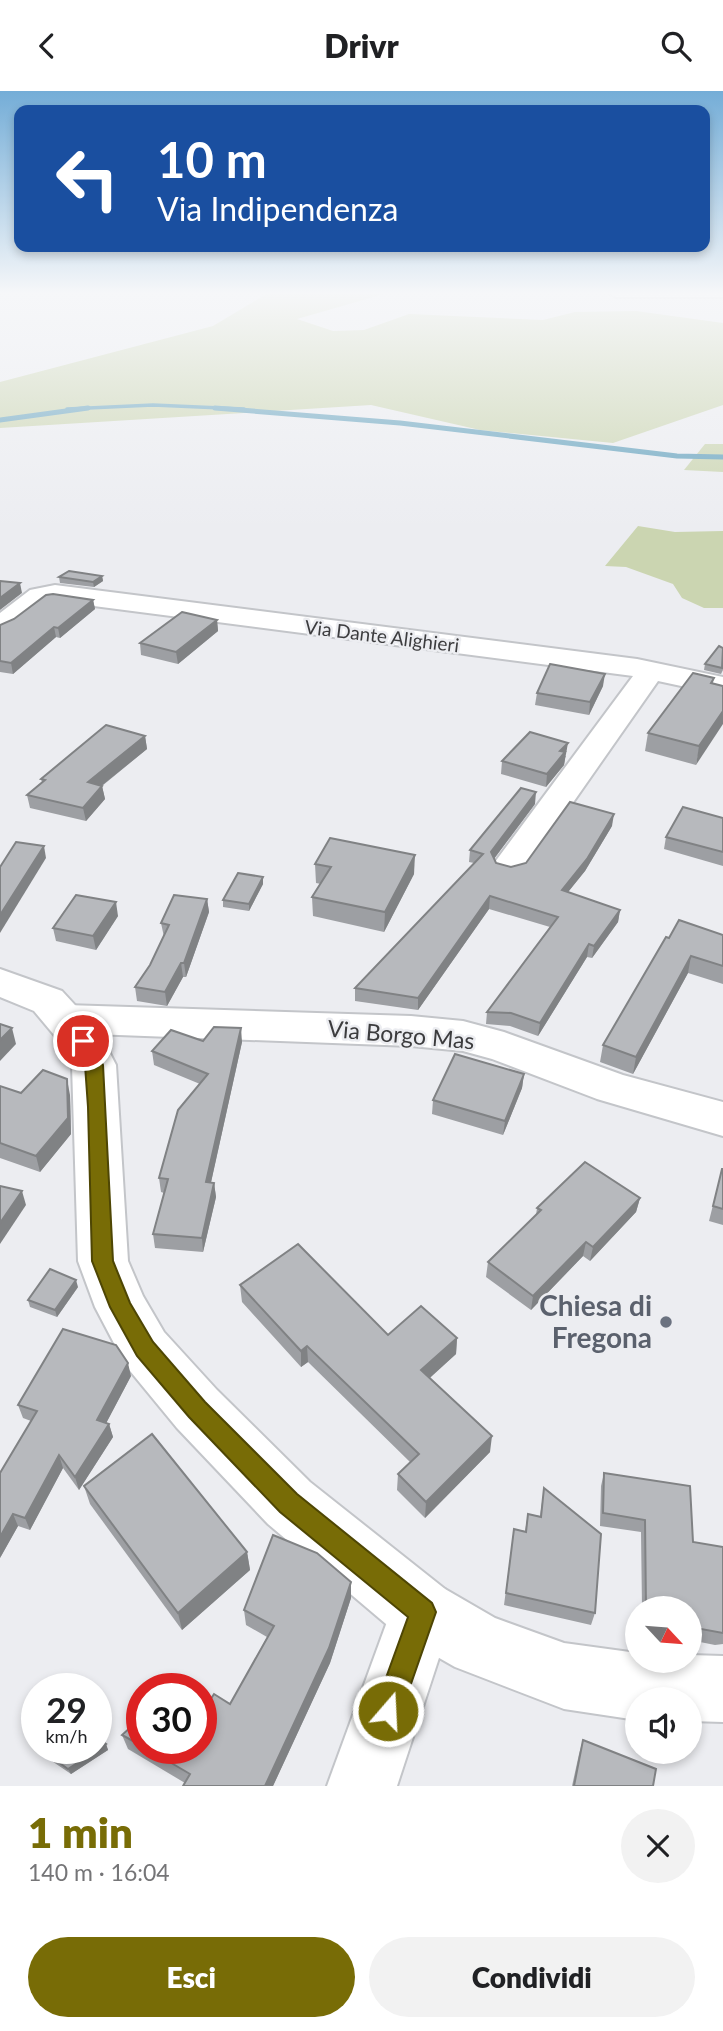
<!DOCTYPE html>
<html lang="it">
<meta charset="utf-8">
<style>
:root{--surface:#fff;--page:#f2f2f2;--text:#202124;--muted:#757577;--accent:#786c06}
body{margin:0;font-family:Lato,sans-serif;background:var(--page);color:var(--text);height:100vh;display:flex;flex-direction:column;font-size:26px;white-space:nowrap}
*{box-sizing:border-box;margin:0}
p{font-size:23px;color:var(--muted)}
.icon{flex:none;width:38px;height:38px;fill:none;stroke:currentColor;stroke-width:2;stroke-linecap:round;stroke-linejoin:round}
.map{position:relative;height:1695px;overflow:hidden}
.panel{display:flex;flex-direction:column;background:var(--surface);flex:1}
.panel>*{flex:none}
.top-card{position:absolute;left:14px;top:14px;width:696px;height:147px;border-radius:14px;box-shadow:0 4px 10px #0003;background:#1a4fa0;color:#fff;overflow:hidden}
.needle{width:46px;rotate:116deg}
.fabs{position:absolute;left:625px;top:1505px;display:grid;gap:14px}
.fabs a{display:grid;place-items:center;width:77px;height:77px;border-radius:50%;background:var(--surface);box-shadow:0 4px 10px #0003;font-size:35px}
.speed{position:absolute;left:21px;top:1582px;display:flex;gap:14px;font-size:35px;font-weight:700;text-align:center}
.speed>*{display:grid;place-content:center;width:91px;height:91px;border-radius:50%;background:var(--surface);box-shadow:0 4px 10px #0003;line-height:1}
.speed small{font-size:18px;font-weight:400}
.speed .limit{border:10px solid #d22;background:#fff;color:#111}
.pin{position:absolute;display:grid;place-items:center;width:60px;height:60px;color:#fff;margin:-30px;border:4px solid #fff;border-radius:50%;box-shadow:0 2px 7px #0007}
.me{position:absolute;width:77px;margin:-38px;rotate:19deg;stroke-linejoin:round;filter:drop-shadow(0 0 5px #0008)}
.turn{display:flex;align-items:center;gap:24px;height:147px;padding:0 28px;font-size:32px}
.turn .icon{width:91px;height:91px;stroke-width:2.5}
.turn b{display:block;font-size:49px;line-height:60px}
.round{display:grid;place-items:center;flex:none;width:74px;height:74px;border-radius:37px;background:var(--page)}
.headline{display:flex;align-items:center;justify-content:space-between;height:119px;padding:0 28px}
h1{font-size:42px;font-weight:800;line-height:52px;color:var(--accent)}
.button{display:flex;gap:14px;margin-top:auto;padding:14px 28px}
.button a{flex:1;height:80px;border-radius:42px;background:var(--accent);color:#fff;font-size:28px;font-weight:800;line-height:80px;text-align:center}
.button a+a{background:var(--page);color:var(--text)}
header{display:flex;justify-content:space-between;align-items:center;height:91px;padding:0 28px;background:var(--surface);font-size:32px;font-weight:800}
.map>svg:first-child{display:block}
.green{fill:#cbd5b1}
.lines{fill:none;stroke-linecap:round;stroke-linejoin:round}
.stream-far1{stroke:#67a3be;stroke-width:3.5}
.stream{stroke:#67a3be;stroke-width:5}
.minor-casing{stroke:#c3c5c9;stroke-width:4}
.major-casing{stroke:#c3c5c9;stroke-width:4}
.minor{fill:#fff;fill-rule:evenodd}
.major{fill:#fff;fill-rule:evenodd}
.wall{fill:#9d9fa3}
.shaded-wall{fill:#808284}
.building{fill:#b7b9bd;stroke:#808284;stroke-width:2}
.route{fill:#786c06;stroke:#4e4604;stroke-width:2}
.worship-dot{fill:#6b7280;stroke:#ecedf1;stroke-width:2.5}
.labels{text-anchor:middle;stroke-width:5;stroke-linejoin:round;paint-order:stroke}
.far-street-label{font-size:19px;fill:#3c3c3e;stroke:#ecedf1}
.street-label{font-size:23px;fill:#3c3c3e;stroke:#ecedf1}
.near-worship-label{font-size:28px;font-weight:bold;fill:#5b616d;stroke:#ecedf1;text-anchor:end}
</style>
<header><svg class="icon" aria-label="back" viewBox="0 0 24 24"><path d="M15 5l-7 7 7 7"/></svg>Drivr<svg class="icon" aria-label="search" viewBox="0 0 24 24"><circle cx="10" cy="10" r="6"/><path d="M15 15l6 6"/></svg></header>
<div class="map">
<svg width="723" height="1695" viewBox="0 0 723 1695">
<rect width="100%" height="100%" fill="#ecedf1"/>
<g class="green">
<path d="M268,202L384,203L297,228L333,240L364,239L409,223L543,229L575,221L636,220L723,232V314L613,352L480,339L371,314L0,337V291L213,235Z"/>
<path d="M705,353H723V381L684,379Z"/>
<path d="M638,435L675,441L723,440V517H704L682,507L673,493L626,476L605,475Z"/>
</g>
<g class="lines">
<path class="stream-far1" d="M67,318L153,314L244,318"/>
<g class="stream">
<path d="M215,317L400,332L677,365L723,366"/>
<path d="M0,329L88,317"/>
</g>
<g class="minor-casing">
<g id="minor">
<path d="M609,202H723V206H616Z"/>
<path d="M55,494L637,568L723,586V604L658,590L523,783L510,786L497,783L492,775L633,585L55,510C33,512 21,538 0,543V522L30,499Z"/>
<path d="M66,914L411,925L463,930L504,941L623,984L723,1011V1045L597,1008L492,968L463,960L411,955L66,942L51,938L45,928L51,918Z"/>
<path d="M422,1489L445,1498L454,1521L397,1695H327L399,1498Z"/>
</g>
</g>
<g class="major-casing">
<path id="major" d="M0,878L62,900L98,939L116,974L128,1170L143,1205L164,1241L217,1299L310,1391L445,1498L495,1527L564,1552L637,1562V1570H690V1564L723,1565V1631L690,1630V1608H637V1629L564,1618L455,1576L399,1544L268,1433L177,1337L126,1275L95,1216L78,1170L72,974L65,957L34,920L0,906Z"/>
</g>
<use href="#minor" class="minor"/>
<use href="#major" class="major"/>
</g>
<g class="wall">
<path d="M102,485L103,490L94,496L60,492L59,486Z"/>
<path d="M93,509L95,518L60,547L56,546L13,583L0,581V534Z"/>
<path d="M217,529L218,540L178,573L141,564L140,552Z"/>
<path d="M719,555L723,579L721,583L704,579L705,573Z"/>
<path d="M714,587L696,674L645,660L648,642Z"/>
<path d="M603,595L589,624L535,614L537,602Z"/>
<path d="M145,645L147,658L102,695L105,708L86,730L30,717L27,704L42,691L41,688Z"/>
<path d="M566,665L565,667L564,674L546,696L501,683L502,670Z"/>
<path d="M535,713L494,768L496,772L511,776L526,772L612,735L585,780L568,801L620,819L618,831L592,867L587,866L538,945L510,935L486,933L487,921L550,836L489,818L418,919L355,910V897L474,772L469,771L470,759Z"/>
<path d="M723,727V775L664,758L666,746Z"/>
<path d="M315,773L414,783L384,841L313,825L312,806L321,793L316,792Z"/>
<path d="M263,786V793L249,820L223,816V809Z"/>
<path d="M207,808L209,821L186,886H183L167,915L137,910L135,896L150,874L164,846L161,832Z"/>
<path d="M118,825L96,859L56,850L53,837Z"/>
<path d="M723,844V893L688,882L633,983L600,971L603,954L669,847Z"/>
<path d="M203,950L242,951L211,1091L214,1092L216,1106L203,1161L155,1157L153,1143L164,1102L161,1101L159,1087L200,993L154,974L152,960Z"/>
<path d="M524,983L522,997L503,1044L432,1023L433,1009Z"/>
<path d="M0,995L21,1002L70,1004L71,1043L40,1081L0,1067Z"/>
<path d="M722,1078H723V1134L709,1130Z"/>
<path d="M640,1107L636,1121L590,1170L583,1165L531,1219L486,1186L488,1171L536,1124L537,1117Z"/>
<path d="M240,1194L388,1244L457,1247L456,1263L429,1287L490,1361L425,1427L397,1399L398,1383L410,1371L308,1271L301,1276L242,1211Z"/>
<path d="M78,1196L57,1226L30,1216L28,1209Z"/>
<path d="M131,1285L106,1332L109,1333L113,1346L79,1399L63,1377L30,1439L18,1435L0,1467L31,1330L23,1327L18,1314Z"/>
<path d="M604,1382L693,1451L723,1456V1553L715,1554L690,1549V1517H642L641,1441L600,1435L601,1395Z"/>
<path d="M84,1395L247,1461L250,1479L182,1539L90,1413Z"/>
<path d="M544,1397L595,1522L591,1534L504,1514L514,1438L525,1440L528,1423L540,1425Z"/>
<path d="M351,1507L330,1572L273,1695H183L185,1692L128,1658L122,1644L142,1626V1657H201L230,1613L267,1546L246,1534L244,1519Z"/>
<path d="M583,1649L653,1695H572L579,1663Z"/>
<path d="M37,1650V1657H96L106,1653L108,1659L71,1683L37,1660L34,1654Z"/>
</g>
<g class="shaded-wall">
<path d="M102,485L103,490L94,496L93,491Z"/>
<path d="M20,492L22,502L0,519V507Z"/>
<path d="M93,509L95,518L60,547L58,537Z"/>
<path d="M217,529L218,540L178,573L176,561Z"/>
<path d="M54,536L56,546L13,583L11,572Z"/>
<path d="M605,583L603,595L589,624L590,611Z"/>
<path d="M723,620V633L696,674L699,655Z"/>
<path d="M145,645L147,658L90,704L88,691Z"/>
<path d="M568,652L564,674L546,696L547,683L560,660Z"/>
<path d="M102,695L105,708L86,730L83,717Z"/>
<path d="M536,701L535,713L490,773L491,761Z"/>
<path d="M614,723L612,735L585,780L560,811L562,799Z"/>
<path d="M44,755L46,767L0,842V824Z"/>
<path d="M415,764L414,783L384,841L385,821Z"/>
<path d="M263,786V793L249,820V813Z"/>
<path d="M490,805L489,818L418,919V907Z"/>
<path d="M207,808L209,821L186,886L184,872Z"/>
<path d="M116,811L118,825L96,859L93,845Z"/>
<path d="M620,819L618,831L592,867L594,855Z"/>
<path d="M589,853L587,866L538,945L540,932Z"/>
<path d="M691,865L688,882L633,983L636,966Z"/>
<path d="M181,872L183,886L167,915L165,901Z"/>
<path d="M12,937L16,953L0,970V949Z"/>
<path d="M241,937L242,951L208,1105L206,1091Z"/>
<path d="M524,983L522,997L503,1044L505,1030Z"/>
<path d="M67,988L70,1004L71,1043L40,1081L36,1065Z"/>
<path d="M214,1092L216,1106L203,1161L202,1147Z"/>
<path d="M22,1100L26,1114L0,1153V1132Z"/>
<path d="M640,1107L636,1121L590,1170L593,1156Z"/>
<path d="M586,1151L583,1165L531,1219L533,1205Z"/>
<path d="M76,1189L78,1196L57,1226L55,1219Z"/>
<path d="M457,1247L456,1263L420,1296L421,1279Z"/>
<path d="M307,1255L308,1271L301,1276V1260Z"/>
<path d="M128,1272L131,1285L101,1342L97,1329Z"/>
<path d="M109,1333L113,1346L79,1399L75,1386Z"/>
<path d="M492,1345L490,1361L425,1427L426,1411Z"/>
<path d="M59,1364L63,1377L30,1439L25,1427Z"/>
<path d="M13,1423L18,1435L0,1467V1446Z"/>
<path d="M247,1461L250,1479L182,1539L178,1522Z"/>
<path d="M351,1491V1507L330,1572L273,1695H265Z"/>
<path d="M106,1653L108,1659L71,1683L68,1678Z"/>
</g>
<g class="building">
<path d="M69,480L102,485L93,491L59,486Z"/>
<path d="M0,490L20,492L0,507Z"/>
<path d="M53,503L93,509L58,537L54,536L11,572L0,570V534L14,528L46,504Z"/>
<path d="M182,521L217,529L176,561L140,552Z"/>
<path d="M719,555L723,557L722,577L705,573Z"/>
<path d="M550,573L605,583L590,611L537,602Z"/>
<path d="M693,582L714,587L711,592L723,595V620L699,655L648,642Z"/>
<path d="M106,634L145,645L88,691L102,695L83,717L27,704L45,689L41,688Z"/>
<path d="M530,641L568,652L560,660L565,661L547,683L502,670Z"/>
<path d="M521,697L536,701L491,761L496,772L511,776L526,772L570,711L614,723L587,768L562,799L620,819L594,855L589,853L540,932L511,922L487,921L558,826L490,805L418,907L355,897L483,763L470,759Z"/>
<path d="M683,716L723,727V761L666,746Z"/>
<path d="M330,747L415,764L385,821L312,806L331,776L315,773Z"/>
<path d="M16,751L44,755L0,824V776Z"/>
<path d="M238,782L263,786L249,813L223,809Z"/>
<path d="M76,804L116,811L93,845L53,837Z"/>
<path d="M174,804L207,808L184,872H181L165,901L135,896L150,874L169,834L161,832Z"/>
<path d="M679,829L723,844V875L691,865L636,966L603,954L666,846L669,847Z"/>
<path d="M0,933L12,937L0,949Z"/>
<path d="M214,936L241,937L206,1091L214,1092L202,1147L153,1143L168,1088L159,1087L178,1019L208,983L152,960L171,939L203,950Z"/>
<path d="M455,963L524,983L505,1030L433,1009Z"/>
<path d="M43,979L67,988L68,1027L36,1065L0,1052V995L21,1002Z"/>
<path d="M585,1071L640,1107L593,1156L586,1151L533,1205L488,1171L541,1119L537,1117Z"/>
<path d="M722,1078H723V1118L713,1115Z"/>
<path d="M0,1095L22,1100L0,1132Z"/>
<path d="M298,1153L388,1244L421,1215L457,1247L421,1279L492,1345L426,1411L398,1383L419,1363L307,1255L301,1260L240,1194Z"/>
<path d="M50,1178L76,1189L55,1219L28,1209Z"/>
<path d="M63,1238L116,1254L128,1272L97,1329L109,1333L75,1386L59,1364L25,1427L13,1423L0,1446V1382L37,1320L18,1314Z"/>
<path d="M152,1343L247,1461L178,1522L84,1395Z"/>
<path d="M604,1382L690,1395L693,1451L723,1456V1542L690,1536V1517H646L645,1429L603,1422Z"/>
<path d="M544,1397L601,1443L595,1522L506,1502L514,1438L526,1441L528,1423L541,1426Z"/>
<path d="M273,1444L317,1462L351,1491L329,1557L265,1695H183L190,1683L146,1657H201V1623L214,1603L230,1613L274,1535L244,1519Z"/>
<path d="M142,1626V1655L122,1644Z"/>
<path d="M96,1646L106,1653L68,1678L39,1657H96Z"/>
<path d="M583,1649L656,1678L653,1695H574Z"/>
</g>
<linearGradient id="sky" x2="0" y2="1"><stop stop-color="#74add7"/><stop offset="0.46" stop-color="#f6f7f9"/><stop offset="1" stop-color="#f6f7f9" stop-opacity="0"/></linearGradient>
<rect width="723" height="439" fill="url(#sky)"/>
<path class="route" d="M83,944L89,946L103,974L113,1170L130,1212L153,1251L205,1311L297,1403L432,1512L436,1521L398,1630L388,1634L378,1630L374,1620L408,1526L280,1421L189,1326L137,1265L110,1216L92,1170L88,1016L85,974L75,950Z"/>
<circle class="worship-dot" cx="666" cy="1231" r="7"/>
<g class="labels">
<g class="far-street-label">
<text transform="translate(382 545) rotate(7)" y="7">Via Dante Alighieri</text>
</g>
<g class="street-label">
<text transform="translate(401 944) rotate(5)" y="8">Via Borgo Mas</text>
</g>
<g class="near-worship-label">
<text x="652" y="1225">Chiesa di<tspan x="652" dy="32">Fregona</tspan></text>
</g>
</g>
</svg>
<div class="fabs">
<a><svg class="needle" viewBox="-14 -14 28 28"><path d="M0-13l5 13h-10z" fill="#e53935"/><path d="M0 13l5-13h-10z" fill="#757577"/></svg></a>
<a><svg class="icon" aria-label="sound" viewBox="0 0 24 24"><path d="M4 9h4l5-4v14l-5-4H4zM17 9q2 3 0 6"/></svg></a>
</div>
<div class="speed"><div>29<small>km/h</small></div><div class="limit">30</div></div>
<div class="pin" style="left:83px;top:950px;background:#d93025"><svg class="icon" aria-label="arrive" viewBox="0 0 24 24"><path d="M6 21V4h12l-3 4 3 4H6"/></svg></div>
<svg class="me" style="left:388px;top:1620px" viewBox="-20 -20 40 40"><circle r="17" fill="#786c06" stroke="#fff" stroke-width="3"/><path d="M0-11L8 9 0 5-8 9z" fill="#fff"/></svg>
<div class="top-card">
<div class="turn"><svg class="icon" aria-label="left" viewBox="0 0 24 24"><path d="M17 20v-9H6M10 6l-5 5 5 5"/></svg><div><b>10 m</b>Via Indipendenza</div></div>
</div>
</div>
<section class="panel">
<div class="headline"><div><h1>1 min</h1><p>140 m · 16:04</p></div><a class="round"><svg class="icon" aria-label="close" viewBox="0 0 24 24"><path d="M6 6l12 12M18 6L6 18"/></svg></a></div>
<div class="button"><a>Esci</a><a>Condividi</a></div>
</section>
